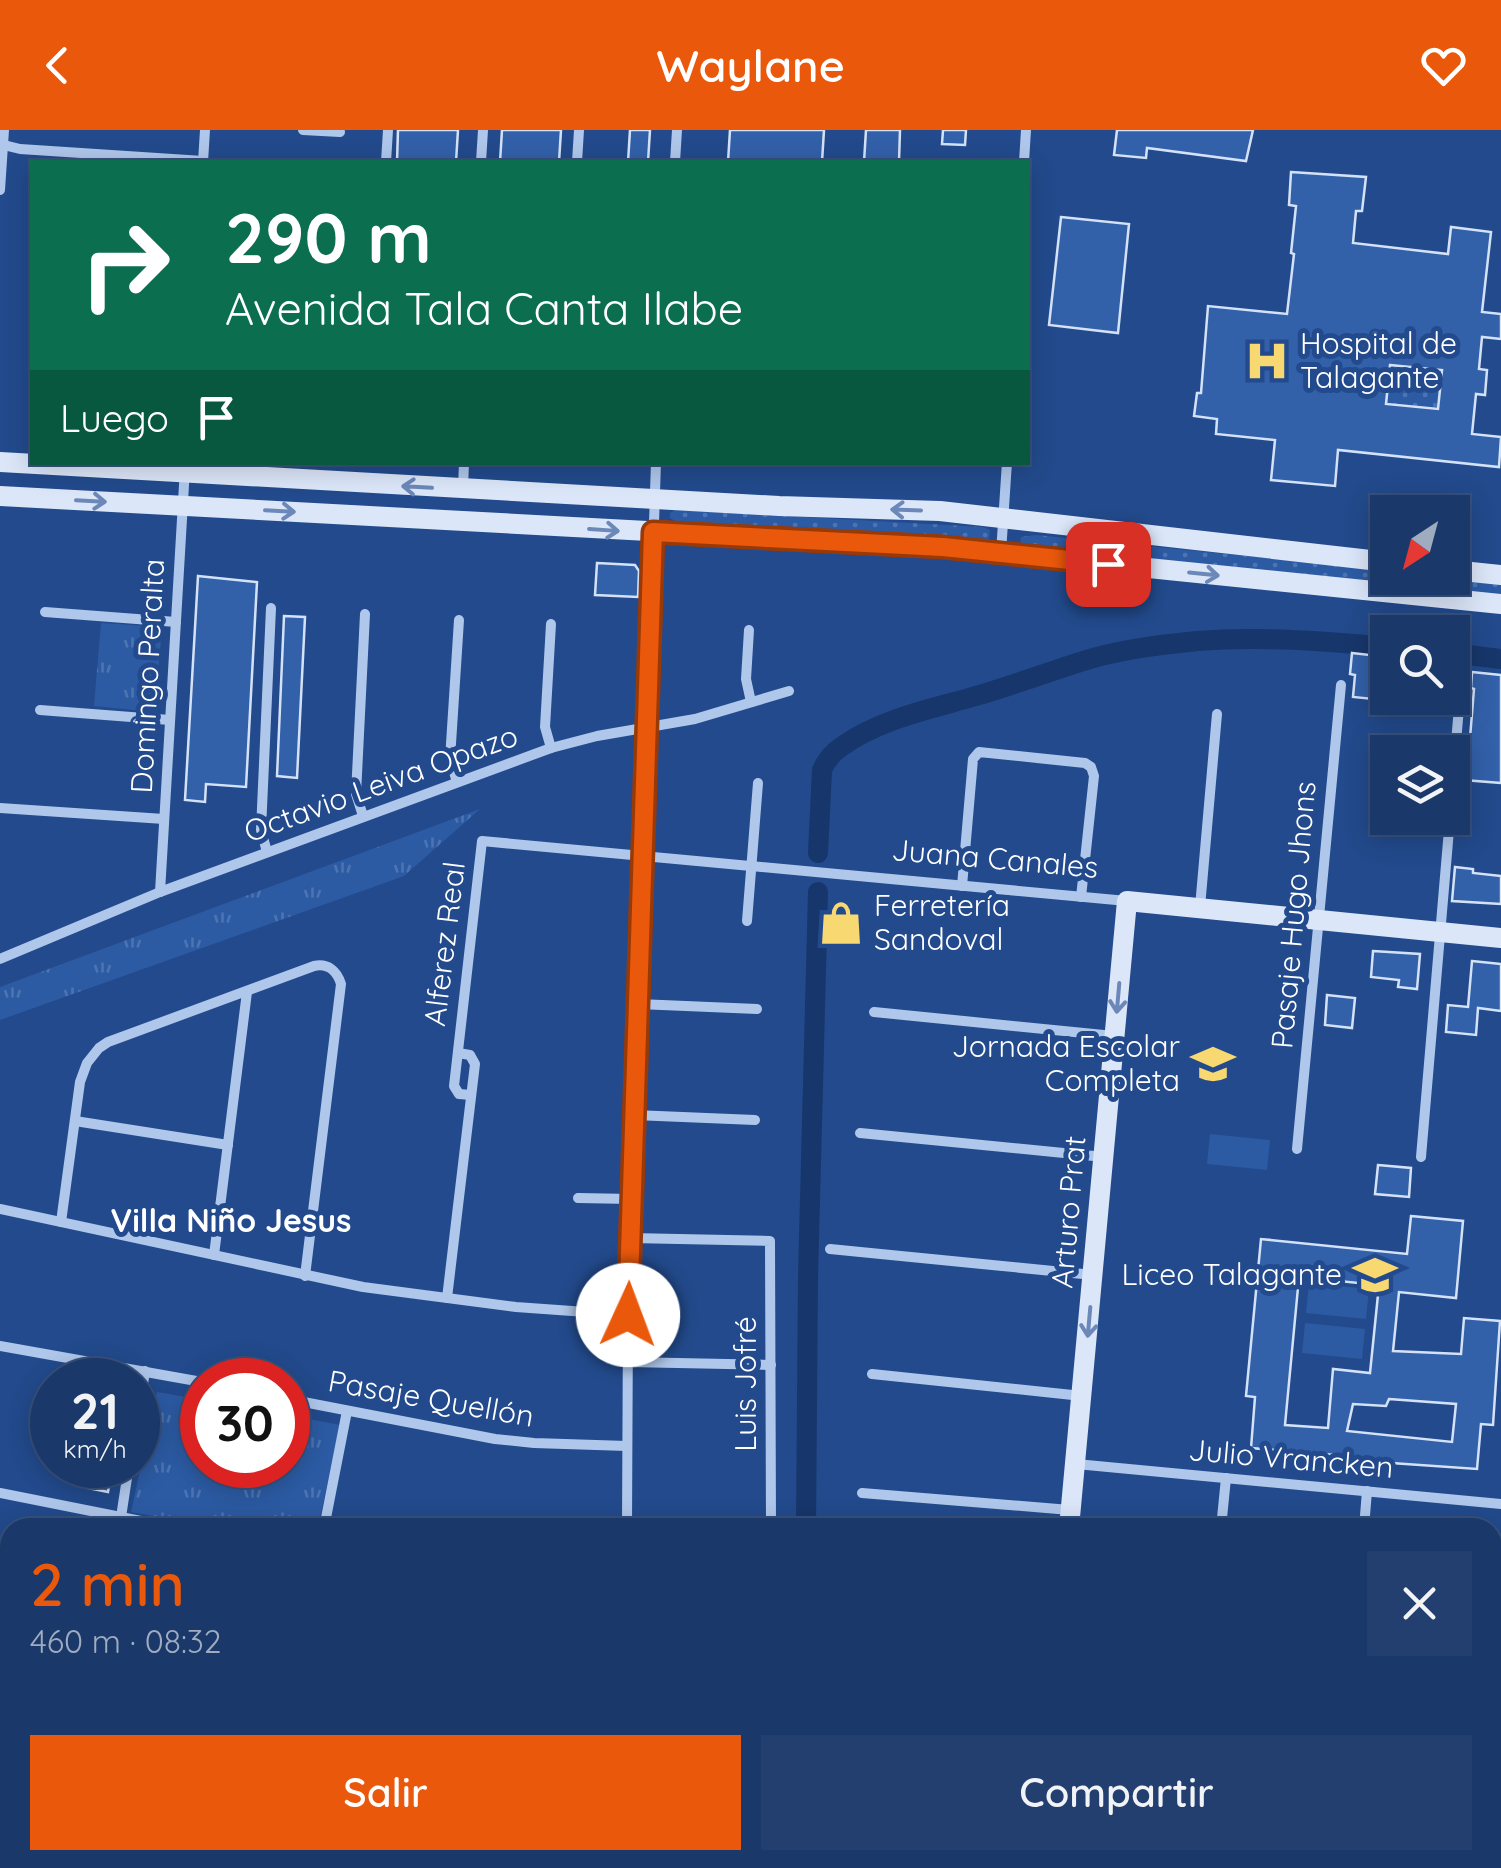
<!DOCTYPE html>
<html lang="es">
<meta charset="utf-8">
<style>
:root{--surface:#1a3869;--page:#233f6f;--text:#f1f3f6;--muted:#9facc0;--line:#38527d;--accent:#ea580c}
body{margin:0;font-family:Quicksand,sans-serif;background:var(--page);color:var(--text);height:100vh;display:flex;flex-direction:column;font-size:38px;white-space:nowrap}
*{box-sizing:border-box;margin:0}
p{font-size:32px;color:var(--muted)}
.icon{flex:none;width:55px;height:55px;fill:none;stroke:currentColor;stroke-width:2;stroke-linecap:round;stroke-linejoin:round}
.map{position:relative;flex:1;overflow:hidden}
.details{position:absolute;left:0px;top:1388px;width:1502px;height:352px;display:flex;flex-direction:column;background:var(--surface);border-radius:30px 30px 0 0;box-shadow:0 5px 25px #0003,0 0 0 2px var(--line)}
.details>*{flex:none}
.hud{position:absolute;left:30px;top:30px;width:1000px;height:305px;border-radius:0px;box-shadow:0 5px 25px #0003,0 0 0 2px var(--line);background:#0b6e4f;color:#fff;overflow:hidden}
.needle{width:65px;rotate:216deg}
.controls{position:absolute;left:1370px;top:365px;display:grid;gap:20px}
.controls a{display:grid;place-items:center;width:100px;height:100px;border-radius:0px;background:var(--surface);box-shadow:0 5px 25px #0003,0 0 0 2px var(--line);font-size:50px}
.speed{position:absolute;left:30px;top:1228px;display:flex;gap:20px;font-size:50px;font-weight:700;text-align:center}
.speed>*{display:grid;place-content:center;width:130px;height:130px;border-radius:50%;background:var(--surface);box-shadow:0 5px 25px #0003,0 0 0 2px var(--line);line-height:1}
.speed small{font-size:25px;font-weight:400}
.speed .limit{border:15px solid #d22;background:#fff;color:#111}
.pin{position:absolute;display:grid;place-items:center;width:85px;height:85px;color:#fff;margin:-42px;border-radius:20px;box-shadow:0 5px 15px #0006}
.me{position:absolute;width:110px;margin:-55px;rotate:2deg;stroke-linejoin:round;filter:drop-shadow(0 0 8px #0008)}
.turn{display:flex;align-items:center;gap:35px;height:210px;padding:0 30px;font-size:45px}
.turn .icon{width:130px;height:130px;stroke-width:2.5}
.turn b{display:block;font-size:70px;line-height:85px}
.then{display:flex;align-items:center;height:95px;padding:0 30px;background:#0003;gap:20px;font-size:38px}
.round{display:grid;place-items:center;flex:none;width:105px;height:105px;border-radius:0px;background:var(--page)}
.head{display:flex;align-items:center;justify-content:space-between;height:170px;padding:0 30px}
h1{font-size:60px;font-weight:600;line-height:75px;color:var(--accent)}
.cta{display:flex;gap:20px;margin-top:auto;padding:20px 30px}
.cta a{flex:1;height:115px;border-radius:0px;background:var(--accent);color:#fff;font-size:40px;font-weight:600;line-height:115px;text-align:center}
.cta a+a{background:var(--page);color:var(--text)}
header{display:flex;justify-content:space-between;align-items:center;height:130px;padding:0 30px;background:var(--accent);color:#fff;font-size:45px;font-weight:600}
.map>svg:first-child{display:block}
.grass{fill:url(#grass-dots)}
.park{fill:url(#park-tufts)}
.garden{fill:#2c5ba4}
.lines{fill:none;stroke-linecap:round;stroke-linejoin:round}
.canal{stroke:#17366b;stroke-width:20}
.building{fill:#3260a9;stroke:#d4e2f8;stroke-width:2.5;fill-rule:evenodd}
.street{stroke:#afc7eb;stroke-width:10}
.secondary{stroke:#dbe6f9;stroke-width:20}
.oneway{stroke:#6c88b8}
.route-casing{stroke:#983908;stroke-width:25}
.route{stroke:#ea580c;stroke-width:18}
.labels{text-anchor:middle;stroke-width:10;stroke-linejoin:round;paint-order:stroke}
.poi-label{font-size:30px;fill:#fff;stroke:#224a8c;text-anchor:start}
.street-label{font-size:30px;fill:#fff;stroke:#224a8c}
.neighbourhood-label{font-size:32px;font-weight:bold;fill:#fff;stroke:#224a8c}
</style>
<header><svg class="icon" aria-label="back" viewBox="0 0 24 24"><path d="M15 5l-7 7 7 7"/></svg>Waylane<svg class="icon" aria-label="heart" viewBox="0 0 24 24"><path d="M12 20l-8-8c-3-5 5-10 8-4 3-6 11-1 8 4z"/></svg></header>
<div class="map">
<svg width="1501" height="1738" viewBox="0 0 1501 1738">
<defs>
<pattern id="grass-dots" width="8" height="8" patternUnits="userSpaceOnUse" patternTransform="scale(2.5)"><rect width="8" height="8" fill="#2c5ba4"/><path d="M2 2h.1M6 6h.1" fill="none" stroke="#4c74b2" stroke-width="1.8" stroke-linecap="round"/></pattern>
<pattern id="park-tufts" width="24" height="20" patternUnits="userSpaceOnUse" patternTransform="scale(2.5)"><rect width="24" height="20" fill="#2c5ba4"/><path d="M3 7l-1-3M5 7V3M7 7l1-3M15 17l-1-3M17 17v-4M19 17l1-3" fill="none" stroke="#4c74b2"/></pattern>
</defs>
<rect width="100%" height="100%" fill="#224a8c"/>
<g class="grass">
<path d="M1390,235L1442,240L1438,279L1386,274Z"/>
<path d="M675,380L983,397L990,400L989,409L983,411L677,392L670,388V383Z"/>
<path d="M1036,405L1387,440L1388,448L1453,447L1501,453V468L1020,416L1021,407Z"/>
</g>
<g class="park">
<path d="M101,493L162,497L155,582L94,576Z"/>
<path d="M480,679L404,746L0,890V857Z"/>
<path d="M157,1262L202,1270V1335H288V1285L340,1295L318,1397H197L196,1394L131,1382Z"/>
</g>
<g class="garden">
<path d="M1210,1004L1270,1010L1267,1040L1207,1034Z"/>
<path d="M1309,1153L1369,1159L1366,1189L1306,1183Z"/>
<path d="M1305,1193L1365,1199L1362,1229L1302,1223Z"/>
<path d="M201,1297H202V1335H277L272,1362L191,1347Z"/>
</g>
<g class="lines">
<g class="canal">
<path d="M1452,523L1501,529"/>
<path d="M818,723L822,640C826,631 832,623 841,617C879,589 931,579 976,566C1010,556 1043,544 1077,533C1115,520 1158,515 1197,511C1261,506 1324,511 1388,517"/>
<path d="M806,1398L808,1147L818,762"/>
<path d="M774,1738L776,1730"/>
</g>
</g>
<g class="building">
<path d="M398,0H458L456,32H397Z"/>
<path d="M502,0H561L559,32H500Z"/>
<path d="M630,0H650L648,32H628Z"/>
<path d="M730,0H824L822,32H728Z"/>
<path d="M866,0H900L899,32H864Z"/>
<path d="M943,0H966L965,15L942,14Z"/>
<path d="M1117,0H1253L1246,31L1147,18L1146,28L1114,25Z"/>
<path d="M1291,42L1366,47L1362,81H1356L1353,113L1448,124L1451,97L1491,102L1482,182L1501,184V209L1482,207L1479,239L1487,240L1485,265L1476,264L1472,304L1501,307L1499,337L1338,320L1335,356L1271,350L1275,310L1216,304L1217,289L1194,286L1197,263H1201L1208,176L1287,184L1294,124L1291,123L1296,76L1289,75ZM1390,235L1442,240L1438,279L1386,274Z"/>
<path d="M1061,87L1129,94L1118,203L1049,195Z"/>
<path d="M597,433L635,435L639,441L638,467L595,465Z"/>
<path d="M198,446L257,452L246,657L206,654L205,672L185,670Z"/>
<path d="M284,486L305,487L297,648L277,646Z"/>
<path d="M1352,523L1388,527V548H1385L1383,570L1353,567L1355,545L1350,544Z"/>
<path d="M1472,542L1501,545V653L1464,650L1466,607L1470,608L1474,559L1471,558Z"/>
<path d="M1455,737L1473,739V743L1501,746V774L1452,771Z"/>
<path d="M833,778L851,780L848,807L831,805Z"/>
<path d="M1373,821L1420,824L1417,859L1398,857L1399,850L1371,847Z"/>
<path d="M1472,831L1501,834V881L1478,878L1476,905L1446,902L1448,875L1468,877Z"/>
<path d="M1327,865L1355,868L1352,898L1325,895Z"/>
<path d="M1378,1035L1411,1038L1409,1067L1375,1064Z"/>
<path d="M1411,1086L1463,1091L1456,1168L1399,1162L1393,1221L1461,1224L1464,1188L1500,1191L1493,1295L1481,1294L1477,1339L1334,1329V1325L1251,1318L1255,1267L1246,1266L1261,1109L1407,1124ZM1299,1147L1379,1155L1370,1243L1333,1239L1328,1298L1285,1295ZM1389,1269L1456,1274L1452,1312L1347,1301L1353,1274L1386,1276Z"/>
<path d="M92,1335H112L108,1362L88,1358Z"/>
</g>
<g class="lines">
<g class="street">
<path d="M303,0L340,2"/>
<path d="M0,14L20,19L203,31"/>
<path d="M203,32L205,0"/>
<path d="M386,32L388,0"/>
<path d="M481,32L483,0"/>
<path d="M577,32L579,0"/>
<path d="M675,32L677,0"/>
<path d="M1024,32L1026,0"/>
<path d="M0,60L4,0"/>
<path d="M463,359L464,332"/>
<path d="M1001,423L1007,332"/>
<path d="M45,482L176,492"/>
<path d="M551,494L545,597L551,618"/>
<path d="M749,500L746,549L751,572"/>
<path d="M40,580L170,590"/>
<path d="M457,652L450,629L459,490"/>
<path d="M1452,659L1460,566"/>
<path d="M0,678L164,689"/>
<path d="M363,686L356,664L365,484"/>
<path d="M267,722L261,700L271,478"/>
<path d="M962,756L973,629L979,622L1085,633L1091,637L1094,646L1081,767"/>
<path d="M160,762L185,338"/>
<path d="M1200,777L1217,584"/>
<path d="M747,791L758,653"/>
<path d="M0,829L160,762L551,618L597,606L695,589L789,561"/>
<path d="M638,874L757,879"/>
<path d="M874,882L1114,906"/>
<path d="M471,965L459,964L454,956L482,711L1127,771"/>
<path d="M634,985L755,990"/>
<path d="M75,991L228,1015"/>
<path d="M860,1003L1104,1027"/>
<path d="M1297,1019L1341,555"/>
<path d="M1421,1027L1450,688"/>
<path d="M578,1068L632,1069"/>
<path d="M0,1079L363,1157L516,1177L628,1185"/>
<path d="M61,1092L80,952L87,933L99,918L108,912L314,836C328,833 337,841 341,854L305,1146"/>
<path d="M630,1108L770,1111L771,1398"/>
<path d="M830,1119L1093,1145"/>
<path d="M214,1125L247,862"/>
<path d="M447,1168L475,934L470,925L458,923"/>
<path d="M0,1216L202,1252"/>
<path d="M628,1232L771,1235"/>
<path d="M872,1244L1082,1266"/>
<path d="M288,1269L495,1309L534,1313L627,1316"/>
<path d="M138,1287L145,1241"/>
<path d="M1076,1334L1501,1374"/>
<path d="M0,1363L176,1398"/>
<path d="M862,1363L1070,1380"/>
<path d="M121,1387L129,1335"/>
<path d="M324,1398L347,1281"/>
<path d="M627,1398L628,1185L656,332"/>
<path d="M1221,1398L1226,1348"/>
<path d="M1364,1398L1367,1361"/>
<path d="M0,1506L10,1508"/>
<path d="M896,1730L938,1738"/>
<path d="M204,1738L206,1730"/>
<path d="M588,1738L589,1730"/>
<path d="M740,1738L741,1730"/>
<path d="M865,1738L867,1730"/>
<path d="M1155,1738L1157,1730"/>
<path d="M1321,1738L1323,1730"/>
</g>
<g class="secondary">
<path d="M0,332L779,376L940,381L1388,432"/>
<path d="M0,366L943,417L1501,474"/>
<path d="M1452,440L1501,445"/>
<path d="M1069,1398L1127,771L1501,808"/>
<path d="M1492,1641L1501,1551"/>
<path d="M0,1660L10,1662"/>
<path d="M381,1730L426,1738"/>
<path d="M1004,1738L1006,1730"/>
<path d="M1483,1738L1484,1730"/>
</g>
</g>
<defs><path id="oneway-shaft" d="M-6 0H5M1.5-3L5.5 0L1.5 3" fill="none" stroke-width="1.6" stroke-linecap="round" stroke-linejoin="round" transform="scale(2.5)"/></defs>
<g class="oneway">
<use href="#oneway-shaft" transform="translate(417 357) rotate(-177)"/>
<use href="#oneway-shaft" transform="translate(91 371) rotate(3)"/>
<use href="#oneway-shaft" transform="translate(906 380) rotate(-178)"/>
<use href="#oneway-shaft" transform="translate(280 381) rotate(3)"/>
<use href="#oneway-shaft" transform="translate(604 400) rotate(4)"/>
<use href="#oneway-shaft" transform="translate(1204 444) rotate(6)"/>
<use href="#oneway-shaft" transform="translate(1118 868) rotate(95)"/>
<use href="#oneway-shaft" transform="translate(1089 1192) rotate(95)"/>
</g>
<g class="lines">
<g class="route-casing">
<path id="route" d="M628,1185L653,402L943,417L1108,434"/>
</g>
<use href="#route" class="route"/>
</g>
<defs>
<g id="hospital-bare" transform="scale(3.45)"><path d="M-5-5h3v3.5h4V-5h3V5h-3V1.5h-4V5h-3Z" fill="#f7d871" stroke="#224a8c" stroke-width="2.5" paint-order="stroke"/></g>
<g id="shop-bare" transform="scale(3.45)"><path d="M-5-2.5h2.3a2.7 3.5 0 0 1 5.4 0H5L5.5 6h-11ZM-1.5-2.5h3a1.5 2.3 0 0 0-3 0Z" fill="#f7d871" stroke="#224a8c" stroke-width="2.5" paint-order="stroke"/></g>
<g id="school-bare" transform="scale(3.45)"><path d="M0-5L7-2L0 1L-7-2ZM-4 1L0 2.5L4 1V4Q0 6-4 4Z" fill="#f7d871" stroke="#224a8c" stroke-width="2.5" paint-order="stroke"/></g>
</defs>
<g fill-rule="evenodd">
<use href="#hospital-bare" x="1267" y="231"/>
<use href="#shop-bare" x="841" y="793"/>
<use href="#school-bare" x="1213" y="934"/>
<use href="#school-bare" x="1375" y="1145"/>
</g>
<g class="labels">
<g class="poi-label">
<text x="1300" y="224">Hospital de<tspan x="1300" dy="34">Talagante</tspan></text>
<text x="874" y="786">Ferretería<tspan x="874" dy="34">Sandoval</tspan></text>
<text x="1180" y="927" text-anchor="end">Jornada Escolar<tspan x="1180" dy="34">Completa</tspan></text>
<text x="1342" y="1155" text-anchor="end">Liceo Talagante</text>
</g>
<g class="street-label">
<text transform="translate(148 546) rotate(-87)" y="10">Domingo Peralta</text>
<text transform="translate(381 654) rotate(-20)" y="10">Octavio Leiva Opazo</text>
<text transform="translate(995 729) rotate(5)" y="10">Juana Canales</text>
<text transform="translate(1294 785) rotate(-85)" y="10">Pasaje Hugo Jhons</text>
<text transform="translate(445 814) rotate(-83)" y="10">Alferez Real</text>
<text transform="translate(1069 1082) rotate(-85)" y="10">Arturo Prat</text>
<text transform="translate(746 1254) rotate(-90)" y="10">Luis Jofré</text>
<text transform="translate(431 1269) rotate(10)" y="10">Pasaje Quellón</text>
<text transform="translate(1291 1329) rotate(5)" y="10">Julio Vrancken</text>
</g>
<g class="neighbourhood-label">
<text x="231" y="1102">Villa Niño Jesus</text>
</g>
</g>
</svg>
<div class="controls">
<a><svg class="needle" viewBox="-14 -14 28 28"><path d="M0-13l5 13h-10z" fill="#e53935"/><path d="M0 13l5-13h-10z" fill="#9facc0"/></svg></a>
<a><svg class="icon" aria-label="search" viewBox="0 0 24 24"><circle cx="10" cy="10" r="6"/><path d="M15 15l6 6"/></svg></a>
<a><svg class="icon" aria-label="layers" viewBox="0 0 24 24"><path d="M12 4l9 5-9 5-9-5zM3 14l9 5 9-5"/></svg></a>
</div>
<div class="speed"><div>21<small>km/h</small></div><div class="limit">30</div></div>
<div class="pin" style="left:1108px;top:434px;background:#d93025"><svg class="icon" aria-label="arrive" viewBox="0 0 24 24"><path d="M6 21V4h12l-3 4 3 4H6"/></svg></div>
<svg class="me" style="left:628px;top:1185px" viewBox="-20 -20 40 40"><circle r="19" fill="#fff"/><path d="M0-13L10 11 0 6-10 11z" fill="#ea580c"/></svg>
<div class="hud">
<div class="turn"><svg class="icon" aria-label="right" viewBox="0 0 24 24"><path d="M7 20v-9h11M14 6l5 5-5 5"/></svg><div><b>290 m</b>Avenida Tala Canta Ilabe</div></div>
<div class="then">Luego<svg class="icon" aria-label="arrive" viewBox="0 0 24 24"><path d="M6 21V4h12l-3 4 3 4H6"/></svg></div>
</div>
<section class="details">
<div class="head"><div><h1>2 min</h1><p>460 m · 08:32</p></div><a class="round"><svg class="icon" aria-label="close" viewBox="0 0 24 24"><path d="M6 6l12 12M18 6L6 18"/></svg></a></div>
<div class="cta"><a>Salir</a><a>Compartir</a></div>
</section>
</div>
